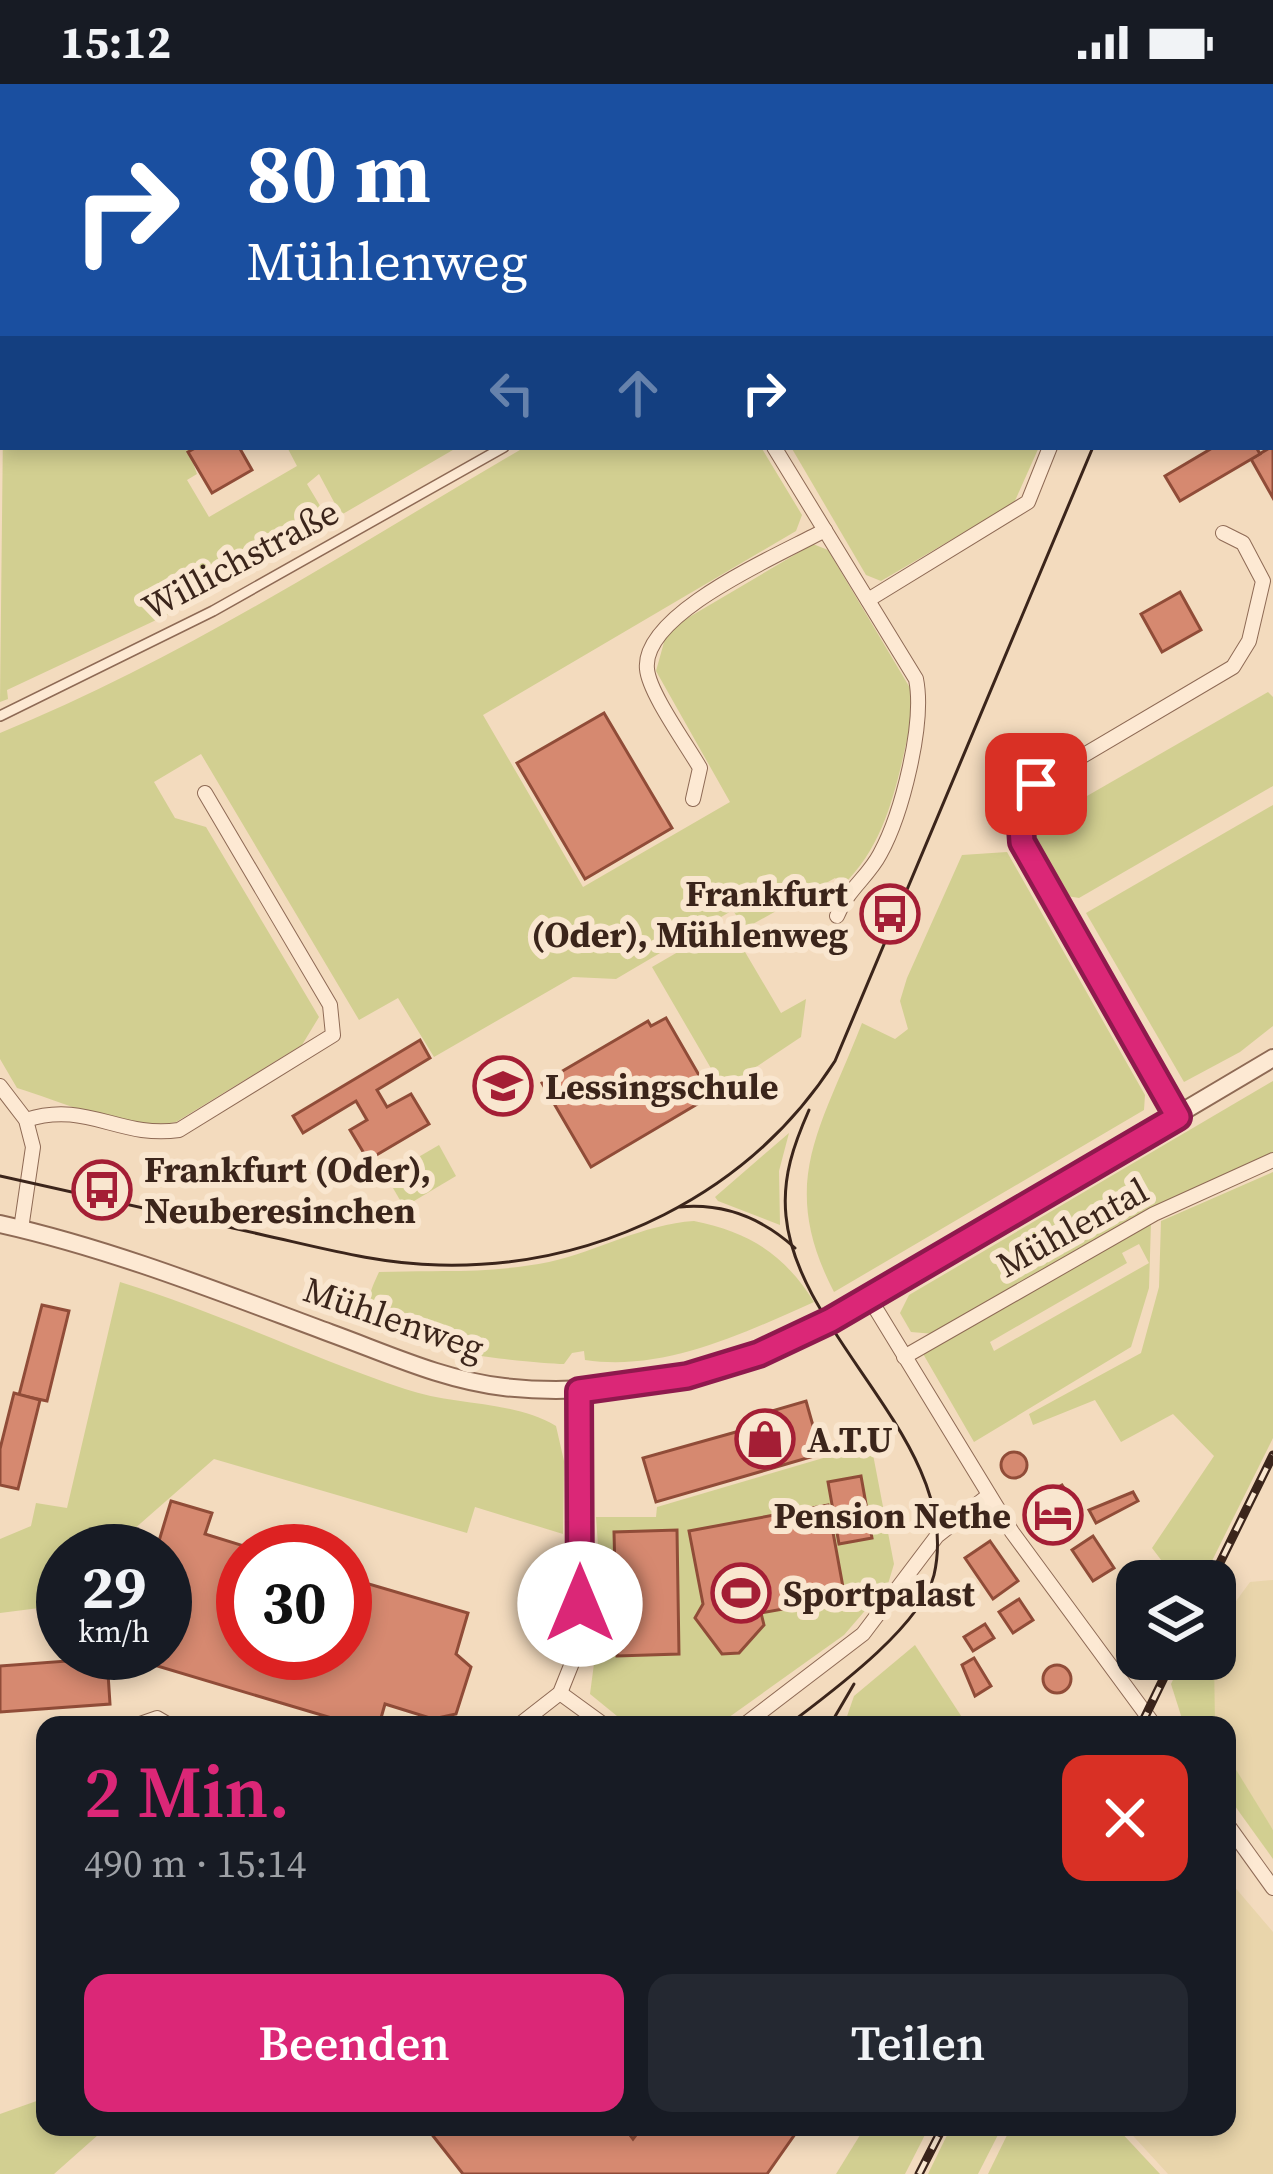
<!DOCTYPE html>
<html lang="de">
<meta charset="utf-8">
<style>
:root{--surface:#171b24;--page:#242831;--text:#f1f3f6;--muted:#9ea1a6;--accent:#db2777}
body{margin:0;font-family:"Source Serif 4",serif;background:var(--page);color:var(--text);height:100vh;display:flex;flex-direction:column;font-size:45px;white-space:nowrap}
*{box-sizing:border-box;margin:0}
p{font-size:39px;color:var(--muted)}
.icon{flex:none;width:66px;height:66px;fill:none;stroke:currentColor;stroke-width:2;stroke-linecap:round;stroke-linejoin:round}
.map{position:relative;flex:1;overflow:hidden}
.side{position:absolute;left:36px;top:1632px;width:1200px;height:420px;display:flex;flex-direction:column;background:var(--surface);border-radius:24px;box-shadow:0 6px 18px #0003}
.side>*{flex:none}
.guide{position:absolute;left:0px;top:0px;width:1275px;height:366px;box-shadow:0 6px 18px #0003;background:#1a4fa0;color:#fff;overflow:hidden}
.tools{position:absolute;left:1116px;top:1476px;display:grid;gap:24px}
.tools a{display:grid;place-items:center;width:120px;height:120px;border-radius:24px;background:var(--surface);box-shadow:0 6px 18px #0003;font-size:60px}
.speed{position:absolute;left:36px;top:1440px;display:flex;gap:24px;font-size:60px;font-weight:700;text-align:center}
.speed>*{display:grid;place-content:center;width:156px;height:156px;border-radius:50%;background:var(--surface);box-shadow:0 6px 18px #0003;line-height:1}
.speed small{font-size:30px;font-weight:400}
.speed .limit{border:18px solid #d22;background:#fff;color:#111}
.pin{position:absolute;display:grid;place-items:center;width:102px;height:102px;color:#fff;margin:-51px;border-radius:24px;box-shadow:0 6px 18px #0006}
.me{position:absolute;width:132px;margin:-66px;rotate:0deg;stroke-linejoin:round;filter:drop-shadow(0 0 9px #0008)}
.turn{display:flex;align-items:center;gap:42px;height:252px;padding:0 48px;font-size:54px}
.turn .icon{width:156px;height:156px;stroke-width:2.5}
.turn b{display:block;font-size:84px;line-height:102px}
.lanes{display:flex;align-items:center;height:114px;padding:0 48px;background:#0003;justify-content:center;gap:60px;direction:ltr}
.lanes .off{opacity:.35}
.round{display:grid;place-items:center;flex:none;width:126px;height:126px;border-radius:24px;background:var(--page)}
.overview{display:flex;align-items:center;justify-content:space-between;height:204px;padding:0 48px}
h1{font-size:72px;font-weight:600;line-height:90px;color:var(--accent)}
.action{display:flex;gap:24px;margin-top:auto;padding:24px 48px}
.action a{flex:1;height:138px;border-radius:24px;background:var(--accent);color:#fff;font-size:48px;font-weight:600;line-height:138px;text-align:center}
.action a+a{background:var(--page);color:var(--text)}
.status{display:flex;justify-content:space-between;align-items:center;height:84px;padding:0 60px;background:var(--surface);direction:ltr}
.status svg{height:33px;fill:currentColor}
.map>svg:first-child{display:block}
.farmland{fill:#e9d5ab}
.green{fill:#d2cf91;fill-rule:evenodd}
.building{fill:#d68970;stroke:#904c38;stroke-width:3}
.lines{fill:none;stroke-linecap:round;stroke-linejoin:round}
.pedestrian-casing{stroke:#8e6a55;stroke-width:12}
.minor-casing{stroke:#8e6a55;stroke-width:16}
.tertiary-casing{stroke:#8e6a55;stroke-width:20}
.pedestrian{stroke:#fde9d3;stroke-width:9}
.minor{stroke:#fde9d3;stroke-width:14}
.tertiary{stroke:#fde9d3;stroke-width:16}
.tram{stroke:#3b251b;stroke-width:3}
.rail-casing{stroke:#3b251b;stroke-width:9}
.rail{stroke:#f9e6cf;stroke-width:4.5;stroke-dasharray:14;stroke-linecap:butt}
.route-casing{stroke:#8e194d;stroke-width:30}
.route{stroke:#db2777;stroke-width:21}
.labels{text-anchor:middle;stroke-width:12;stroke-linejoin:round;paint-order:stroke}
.street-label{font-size:36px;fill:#3b251b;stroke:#f9e6cf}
.poi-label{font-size:36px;font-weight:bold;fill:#3b251b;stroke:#f9e6cf;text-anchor:start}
</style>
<div class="status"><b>15:12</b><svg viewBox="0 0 49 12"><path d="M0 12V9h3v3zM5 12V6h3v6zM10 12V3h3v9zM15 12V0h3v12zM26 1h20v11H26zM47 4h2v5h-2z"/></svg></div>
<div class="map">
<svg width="1273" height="2090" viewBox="0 0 1273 2090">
<rect width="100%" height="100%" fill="#f3dbbe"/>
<g class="farmland">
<path d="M1273,1496V1746L1232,1683L1227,1641H1215L1211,1630L1215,1546L1250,1498Z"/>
<path d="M1227,1794L1273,1848V2090H1168L1125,2043H1227Z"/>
</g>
<g class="green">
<path d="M3,344V363H187L197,390L187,396L209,433L297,382L287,363H458L341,431L319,390L307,400L331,440L218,507L7,606L8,615L0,618Z"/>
<path d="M525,363H761L802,431L796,447L483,631L583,803L730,718L656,587L666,551L679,539L813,460L828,466L913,609L915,621C899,685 892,754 843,801L835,794L744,845L733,826L616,895L573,893L434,973L398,914L359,936L201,670L154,698L175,734L206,743L319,933L302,961L176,1038C125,1048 66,1019 17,1004L0,975V649C185,574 353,463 525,363Z"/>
<path d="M791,363H1039L1014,419L881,497L866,491Z"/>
<path d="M1268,608L1273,613V702L1079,814L1061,811L1038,770L1033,743Z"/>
<path d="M1273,721V942L1240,968L1184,998L1086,829Z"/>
<path d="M1007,768L1145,1011L1144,1026L834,1208C777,1098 821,1045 862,939L895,955L908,945L900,917L907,894L962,771Z"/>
<path d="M728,839L781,929L806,915L801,953L723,1005L652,883Z"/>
<path d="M1273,997V1070L935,1250L911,1248L900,1229L909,1211Z"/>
<path d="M789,1049L779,1087L780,1141L718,1117L715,1113Z"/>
<path d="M439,1061L456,1092L404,1123L386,1092Z"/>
<path d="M1273,1088V1354L1202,1497H1177L1152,1464L1214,1372L1173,1330L1121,1358L1095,1316L1033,1341L1029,1330L1141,1269L1159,1203L1161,1137Z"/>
<path d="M694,1137C749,1148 784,1170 814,1218C744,1249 664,1288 585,1276L584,1267L572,1269L564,1280C530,1279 386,1266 371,1234C364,1219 373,1201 379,1188C438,1186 489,1190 549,1178C598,1167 644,1140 694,1137Z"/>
<path d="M1151,1138L1149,1204L1131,1263L974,1358L922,1268ZM1139,1160L1149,1179L994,1267L990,1258L1127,1179L1122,1169Z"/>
<path d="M120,1198C218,1228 309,1273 405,1305C454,1322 512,1316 556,1342L564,1377L563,1450L475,1423L467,1449L214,1375L117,1460V1467H63V1521L0,1529V1455L31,1442L36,1419L67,1424Z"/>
<path d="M871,1360L894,1480L888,1500L844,1551L718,1641H628L590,1610L602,1519L596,1433H656L657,1423Z"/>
<path d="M915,1561L967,1641H844L854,1612Z"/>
<path d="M1183,1575H1214L1215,1641H1184L1171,1600Z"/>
<path d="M1227,1671L1273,1746V1775L1227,1711Z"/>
<path d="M45,2014V2043H107L54,2090H0V2030Z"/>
<path d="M865,2043H929L905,2090H836Z"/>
<path d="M951,2043H1002L978,2090H928Z"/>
<path d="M1011,2043H1116L1160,2090H988Z"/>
</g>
<g class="building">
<path d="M1273,362V414L1251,375Z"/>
<path d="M197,363H239L252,386L212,409L188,368Z"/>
<path d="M1214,363H1256L1260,370L1180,417L1165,392Z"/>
<path d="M1180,508L1201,546L1162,568L1141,530Z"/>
<path d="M604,629L672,744L585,795L517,679Z"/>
<path d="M666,934L711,1012L591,1083L542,999L648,937L651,942Z"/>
<path d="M420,956L430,974L377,1006L387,1023L411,1010L429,1040L368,1076L350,1046L367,1036L356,1017L303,1049L293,1032Z"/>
<path d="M42,1221L69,1227L47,1317L19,1311Z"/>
<path d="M14,1309L40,1316L18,1405L0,1401V1365Z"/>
<path d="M806,1317L821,1370L656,1418L643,1374L768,1339L765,1329Z"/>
<circle cx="1014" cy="1381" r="13"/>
<path d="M861,1392L872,1454L839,1460L828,1398Z"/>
<path d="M1062,1401L1081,1431L1053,1448L1040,1425L1056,1416L1050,1408Z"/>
<path d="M1133,1408L1138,1417L1096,1439L1089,1426Z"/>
<path d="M171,1417L212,1429L205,1450L260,1467H243V1569H345V1493L468,1529L456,1570L471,1583L456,1630L433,1635L385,1620L379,1641H355L144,1578L147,1569H165V1467H156Z"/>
<path d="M828,1421L845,1514L761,1529L764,1541L739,1569L722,1570L695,1534L703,1520L689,1447Z"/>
<path d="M677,1446L679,1570L617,1572L614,1448Z"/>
<path d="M1093,1452L1114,1484L1093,1497L1072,1466Z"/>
<path d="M990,1457L1018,1497L993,1515L965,1474Z"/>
<path d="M1019,1515L1033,1536L1013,1549L999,1528Z"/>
<path d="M985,1540L994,1554L973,1567L964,1553Z"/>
<path d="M107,1574L110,1620L0,1628V1582Z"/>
<path d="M974,1574L991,1602L975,1612L962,1581Z"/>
<circle cx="1057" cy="1595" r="14"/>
<path d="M426,2043H624L633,2055L642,2043H800L767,2090H463Z"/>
</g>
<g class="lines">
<g class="pedestrian-casing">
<path id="pedestrian" d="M0,632L213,527L504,363"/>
</g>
<g class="minor-casing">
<g id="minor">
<path d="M688,0L689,3"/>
<path d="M382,3L387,0"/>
<path d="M1176,3L1177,0"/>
<path d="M0,334L3,332"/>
<path d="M774,363L916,595C925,639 902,730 880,770C868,793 847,806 837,832"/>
<path d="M868,516L1028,418L1050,363"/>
<path d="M693,715L700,684C687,661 649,609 647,585C641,529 782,470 825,446"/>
<path d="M0,1002L26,1036L33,1063L21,1145"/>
<path d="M1177,1033L1031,777C1017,746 1020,728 1035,700L1233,583L1249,557L1263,497L1243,459L1223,449"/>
<path d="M26,1036C86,1016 120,1055 179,1046L333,951L330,921L205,709"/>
<path d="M868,1212L1012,1448L1154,1641"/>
<path d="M904,1273L1154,1130L1273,1076"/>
<path d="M560,1609L604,1641"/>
<path d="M137,1641L157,1634L169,1641"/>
<path d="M519,1641L560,1609L580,1559L579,1307"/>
<path d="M744,1641L863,1550L937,1452L989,1411"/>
<path d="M1227,1740L1273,1804"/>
</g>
</g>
<g class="tertiary-casing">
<path id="tertiary" d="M0,1140C112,1165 222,1209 330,1249C388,1270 443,1296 504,1303C619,1316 729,1285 831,1236L1273,974"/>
</g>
<use href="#pedestrian" class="pedestrian"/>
<use href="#minor" class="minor"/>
<use href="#tertiary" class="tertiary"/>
<g class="tram">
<path d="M1203,3V0"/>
<path d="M0,1092C86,1111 172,1131 259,1150C318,1163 378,1180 439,1181C597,1185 749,1111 835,977L1093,363"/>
<path d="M680,1123C724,1119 763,1135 795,1164"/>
<path d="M788,1641C830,1609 921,1543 934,1491C964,1362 797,1253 786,1132C782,1093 794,1060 809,1026"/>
<path d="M830,1641L854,1600"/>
</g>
<g class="rail-casing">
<g id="rail">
<path d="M1211,1497L1273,1371"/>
<path d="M1141,1641L1173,1575"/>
<path d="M919,2090L943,2043"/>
</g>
</g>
<use href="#rail" class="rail"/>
</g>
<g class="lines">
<g class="route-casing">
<path id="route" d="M580,1520L579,1307L687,1292L759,1270L831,1236L1178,1033L1022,758L1020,728L1036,700"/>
</g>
<use href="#route" class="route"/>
</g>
<defs>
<g id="bus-ring" transform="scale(3)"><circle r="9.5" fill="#f9e6cf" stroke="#a41e35" stroke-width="1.5"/><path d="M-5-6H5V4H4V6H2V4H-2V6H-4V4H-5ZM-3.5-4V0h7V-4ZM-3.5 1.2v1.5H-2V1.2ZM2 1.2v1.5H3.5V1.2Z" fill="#a41e35"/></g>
<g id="school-ring" transform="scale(3)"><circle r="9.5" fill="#f9e6cf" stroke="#a41e35" stroke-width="1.5"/><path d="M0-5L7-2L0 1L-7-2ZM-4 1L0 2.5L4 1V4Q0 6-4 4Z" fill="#a41e35"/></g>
<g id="shop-ring" transform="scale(3)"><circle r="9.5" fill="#f9e6cf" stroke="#a41e35" stroke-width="1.5"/><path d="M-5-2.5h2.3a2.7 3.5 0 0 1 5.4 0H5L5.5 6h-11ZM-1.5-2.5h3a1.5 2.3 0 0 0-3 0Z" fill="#a41e35"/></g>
<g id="hotel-ring" transform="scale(3)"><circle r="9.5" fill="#f9e6cf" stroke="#a41e35" stroke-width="1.5"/><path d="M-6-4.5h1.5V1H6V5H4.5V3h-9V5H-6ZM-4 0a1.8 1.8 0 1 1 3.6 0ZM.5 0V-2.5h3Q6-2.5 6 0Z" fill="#a41e35"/></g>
<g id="stadium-ring" transform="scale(3)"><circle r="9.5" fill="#f9e6cf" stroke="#a41e35" stroke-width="1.5"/><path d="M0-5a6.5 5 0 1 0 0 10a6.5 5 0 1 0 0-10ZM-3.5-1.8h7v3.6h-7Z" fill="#a41e35"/></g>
</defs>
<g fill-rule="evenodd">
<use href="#bus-ring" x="890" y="830"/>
<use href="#school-ring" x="503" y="1002"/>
<use href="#bus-ring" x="102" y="1106"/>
<use href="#shop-ring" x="765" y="1355"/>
<use href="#hotel-ring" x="1053" y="1431"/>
<use href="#stadium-ring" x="741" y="1509"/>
</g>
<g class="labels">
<g class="street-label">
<text transform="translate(240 475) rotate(-28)" y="13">Willichstraße</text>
<text transform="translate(1072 1143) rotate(-29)" y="13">Mühlental</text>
<text transform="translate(394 1234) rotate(19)" y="13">Mühlenweg</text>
</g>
<g class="poi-label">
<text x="848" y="822" text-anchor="end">Frankfurt<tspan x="848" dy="41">(Oder), Mühlenweg</tspan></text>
<text x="545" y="1015">Lessingschule</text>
<text x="144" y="1098">Frankfurt (Oder),<tspan x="144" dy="41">Neuberesinchen</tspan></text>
<text x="807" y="1368">A.T.U</text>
<text x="1011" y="1444" text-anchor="end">Pension Nethe</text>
<text x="783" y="1522">Sportpalast</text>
</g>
</g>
</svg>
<div class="tools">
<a><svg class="icon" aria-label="layers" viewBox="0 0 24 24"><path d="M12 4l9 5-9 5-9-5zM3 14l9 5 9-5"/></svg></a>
</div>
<div class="speed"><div>29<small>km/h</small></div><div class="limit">30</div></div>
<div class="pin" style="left:1036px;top:700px;background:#d93025"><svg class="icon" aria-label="arrive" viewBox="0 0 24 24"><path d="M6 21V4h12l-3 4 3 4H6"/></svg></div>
<svg class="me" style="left:580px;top:1520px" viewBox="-20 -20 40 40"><circle r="19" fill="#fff"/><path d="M0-13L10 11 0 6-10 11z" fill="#db2777"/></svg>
<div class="guide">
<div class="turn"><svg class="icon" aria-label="right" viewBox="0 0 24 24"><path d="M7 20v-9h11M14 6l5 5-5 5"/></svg><div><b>80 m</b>Mühlenweg</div></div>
<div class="lanes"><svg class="icon off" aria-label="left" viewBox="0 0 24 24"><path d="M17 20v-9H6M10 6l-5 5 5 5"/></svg><svg class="icon off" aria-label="ahead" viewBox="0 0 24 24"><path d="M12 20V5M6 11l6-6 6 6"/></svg><svg class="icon" aria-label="right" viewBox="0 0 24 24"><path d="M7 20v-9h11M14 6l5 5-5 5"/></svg></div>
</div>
<section class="side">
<div class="overview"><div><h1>2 Min.</h1><p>490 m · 15:14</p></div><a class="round" style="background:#d93025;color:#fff"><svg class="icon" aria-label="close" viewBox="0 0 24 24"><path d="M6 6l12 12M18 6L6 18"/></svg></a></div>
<div class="action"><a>Beenden</a><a>Teilen</a></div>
</section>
</div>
